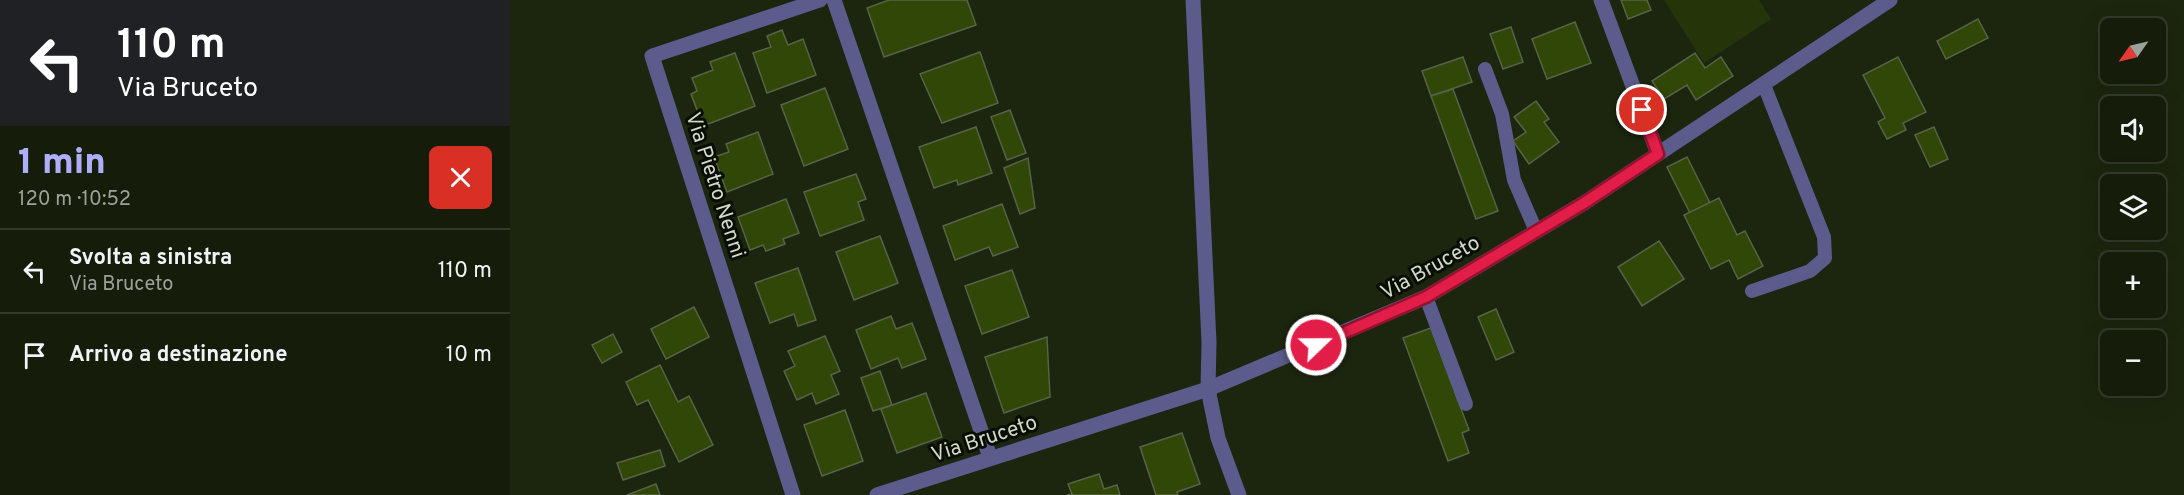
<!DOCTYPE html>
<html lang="it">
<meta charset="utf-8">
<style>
:root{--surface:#151c0a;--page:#222918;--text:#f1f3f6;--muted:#9da19c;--line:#343a2b;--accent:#aeaefa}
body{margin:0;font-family:Overpass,sans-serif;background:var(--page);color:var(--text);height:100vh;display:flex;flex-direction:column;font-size:22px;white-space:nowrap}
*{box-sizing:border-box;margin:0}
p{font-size:20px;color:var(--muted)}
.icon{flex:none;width:33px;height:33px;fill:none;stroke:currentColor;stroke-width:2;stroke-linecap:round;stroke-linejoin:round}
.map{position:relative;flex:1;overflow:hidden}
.side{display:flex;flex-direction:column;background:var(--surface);width:510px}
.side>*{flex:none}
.hud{background:#202124;color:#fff;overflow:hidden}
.needle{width:39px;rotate:236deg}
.buttons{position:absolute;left:1590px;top:18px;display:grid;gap:12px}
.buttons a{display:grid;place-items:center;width:66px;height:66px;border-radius:9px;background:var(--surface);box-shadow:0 6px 24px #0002,0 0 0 2px var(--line);font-size:30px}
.pin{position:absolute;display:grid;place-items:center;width:51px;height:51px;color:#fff;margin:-26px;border:3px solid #fff;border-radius:50%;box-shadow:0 2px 6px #0007}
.me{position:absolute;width:66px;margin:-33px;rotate:68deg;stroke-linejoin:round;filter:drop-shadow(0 0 4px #0008)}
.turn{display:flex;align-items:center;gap:21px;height:126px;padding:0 18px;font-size:27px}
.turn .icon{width:78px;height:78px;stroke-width:2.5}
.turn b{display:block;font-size:42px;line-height:51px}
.round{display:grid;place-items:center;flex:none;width:63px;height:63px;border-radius:9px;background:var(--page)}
.summary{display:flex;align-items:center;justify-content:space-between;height:102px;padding:0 18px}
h1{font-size:36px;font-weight:800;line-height:45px;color:var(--accent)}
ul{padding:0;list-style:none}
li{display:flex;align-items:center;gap:18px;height:84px;padding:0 18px;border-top:2px solid var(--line)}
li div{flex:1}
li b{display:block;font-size:22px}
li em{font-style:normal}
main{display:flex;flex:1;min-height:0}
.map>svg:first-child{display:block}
.green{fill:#24350a}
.building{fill:#314707;stroke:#576348;stroke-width:1.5}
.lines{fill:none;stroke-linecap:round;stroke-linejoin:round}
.service{stroke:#5b5b8c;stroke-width:14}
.minor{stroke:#5b5b8c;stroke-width:15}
.route-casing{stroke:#92132f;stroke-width:15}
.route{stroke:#e11d48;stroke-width:10}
.labels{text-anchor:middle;stroke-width:6;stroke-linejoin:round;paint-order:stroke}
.street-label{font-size:21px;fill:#d1d9c9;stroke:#090e04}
</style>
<main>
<section class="side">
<div class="hud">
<div class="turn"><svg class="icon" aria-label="left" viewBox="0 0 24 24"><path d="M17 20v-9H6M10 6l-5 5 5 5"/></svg><div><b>110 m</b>Via Bruceto</div></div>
</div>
<div class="summary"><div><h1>1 min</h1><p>120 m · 10:52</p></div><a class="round" style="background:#d93025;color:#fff"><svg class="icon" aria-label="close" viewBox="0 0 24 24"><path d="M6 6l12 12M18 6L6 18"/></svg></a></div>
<ul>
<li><svg class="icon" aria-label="left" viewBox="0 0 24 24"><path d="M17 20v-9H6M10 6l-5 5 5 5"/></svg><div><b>Svolta a sinistra</b><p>Via Bruceto</p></div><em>110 m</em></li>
<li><svg class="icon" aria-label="arrive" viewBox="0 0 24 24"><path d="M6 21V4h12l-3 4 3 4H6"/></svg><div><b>Arrivo a destinazione</b></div><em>10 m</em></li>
</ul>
</section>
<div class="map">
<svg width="1674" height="495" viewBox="0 0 1674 495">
<rect width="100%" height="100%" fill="#1c260e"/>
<path class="green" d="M1154,0H1249L1261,19L1194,63Z"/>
<g class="building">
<path d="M379,0H457L466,25L374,57L357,8Z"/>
<path d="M1111,0H1137L1141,10L1118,19Z"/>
<path d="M1468,19L1478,38L1436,59L1427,41Z"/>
<path d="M1065,22L1081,63L1037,79L1022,39Z"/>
<path d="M1001,27L1013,62L993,69L980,34Z"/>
<path d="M272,30L278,45L293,39L306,75L257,93L243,53L261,47L257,36Z"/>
<path d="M470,52L488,103L432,123L410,74Z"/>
<path d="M225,53L245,106L193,126L181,94L187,91L182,78L203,70L200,62Z"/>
<path d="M1185,53L1195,68L1211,57L1223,76L1186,100L1177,85L1154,99L1142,81Z"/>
<path d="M953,57L962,82L921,96L912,71Z"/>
<path d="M1388,57L1416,112L1393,123L1396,130L1377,139L1368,122L1375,118L1353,75Z"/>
<path d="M315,88L338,149L294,166L271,105Z"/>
<path d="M943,89L988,211L966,219L921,96Z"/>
<path d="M1026,101L1039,119L1034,122L1049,142L1019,164L1003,141L1016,132L1004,117Z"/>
<path d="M500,110L516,153L497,160L481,117Z"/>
<path d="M466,127L482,173L448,185L447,180L424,188L409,147Z"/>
<path d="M1424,127L1438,159L1420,167L1405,135Z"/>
<path d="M248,132L263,174L217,192L204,157L219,152L216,144Z"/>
<path d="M1177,157L1200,203L1180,213L1157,167Z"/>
<path d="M518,158L525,208L510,214L494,168Z"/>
<path d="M346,174L356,199L348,202L354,220L310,236L294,192Z"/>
<path d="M1209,198L1227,235L1235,231L1253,266L1228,279L1219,260L1201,269L1174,215Z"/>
<path d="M276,199L289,233L273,239L275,244L256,251L253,245L240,250L228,217Z"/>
<path d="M492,204L508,247L483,256L479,247L445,260L433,226Z"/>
<path d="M370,236L388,283L344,300L326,252Z"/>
<path d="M1149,241L1174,279L1132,306L1108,267Z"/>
<path d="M288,268L306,320L288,326L284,314L260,323L245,283Z"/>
<path d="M502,270L519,317L472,334L455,286Z"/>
<path d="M184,307L199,337L156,359L141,329Z"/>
<path d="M986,309L1004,352L986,360L968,317Z"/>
<path d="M381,316L386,329L402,323L416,359L392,368L388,358L361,369L346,330Z"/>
<path d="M921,328L959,430L952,433L959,453L938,461L893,338Z"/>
<path d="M103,334L112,352L92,363L82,345Z"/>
<path d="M315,336L330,371L321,375L329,394L306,404L302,393L287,400L274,371L285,366L278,351Z"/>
<path d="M537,337L540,397L494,413L475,357Z"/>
<path d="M150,365L168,402L179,396L203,445L169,462L138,400L127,405L116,382Z"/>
<path d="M370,371L382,405L363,411L351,378Z"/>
<path d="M416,393L432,437L387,453L371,409Z"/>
<path d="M335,410L353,461L312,476L294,425Z"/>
<path d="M672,433L690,484L667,492L668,495H646L630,447Z"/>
<path d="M150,450L155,466L113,480L107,463Z"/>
<path d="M589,474L594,489L607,485L610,495H557L562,494L558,484Z"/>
<path d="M146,484L150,495H117Z"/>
</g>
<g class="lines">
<g class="service">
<path d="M975,69L992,114L1004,180L1026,231"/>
<path d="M1242,291L1300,271L1315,258L1314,237L1254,85"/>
<path d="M916,297L956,404"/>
</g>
<g class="minor">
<path d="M324,0L480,457"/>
<path d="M683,0L699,342L698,389L708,438L729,495"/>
<path d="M1091,0L1148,154"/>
<path d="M283,495L142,56L310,0"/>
<path d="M367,495L698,389L916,297L1074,203L1380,0"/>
</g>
</g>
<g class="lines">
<g class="route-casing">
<path id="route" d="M806,345L916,297L1074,203L1148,154L1132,110"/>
</g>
<use href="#route" class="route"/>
</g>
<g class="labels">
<g class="street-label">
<text transform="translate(206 185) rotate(72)" y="7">Via Pietro Nenni</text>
<text transform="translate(920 267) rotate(-29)" y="7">Via Bruceto</text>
<text transform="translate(474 438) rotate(-18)" y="7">Via Bruceto</text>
</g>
</g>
</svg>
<div class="buttons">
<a><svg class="needle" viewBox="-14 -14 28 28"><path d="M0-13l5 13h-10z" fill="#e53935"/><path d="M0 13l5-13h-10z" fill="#9da19c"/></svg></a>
<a><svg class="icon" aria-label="sound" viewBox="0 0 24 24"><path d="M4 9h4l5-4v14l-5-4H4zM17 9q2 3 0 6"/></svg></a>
<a><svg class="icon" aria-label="layers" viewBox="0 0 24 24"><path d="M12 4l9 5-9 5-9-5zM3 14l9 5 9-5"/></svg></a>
<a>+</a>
<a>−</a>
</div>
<div class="pin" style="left:1132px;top:110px;background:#d93025"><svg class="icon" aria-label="arrive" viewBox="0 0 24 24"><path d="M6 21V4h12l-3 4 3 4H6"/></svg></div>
<svg class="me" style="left:806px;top:345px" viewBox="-20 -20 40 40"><circle r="17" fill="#e11d48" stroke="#fff" stroke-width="3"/><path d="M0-11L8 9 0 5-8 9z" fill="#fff"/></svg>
</div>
</main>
